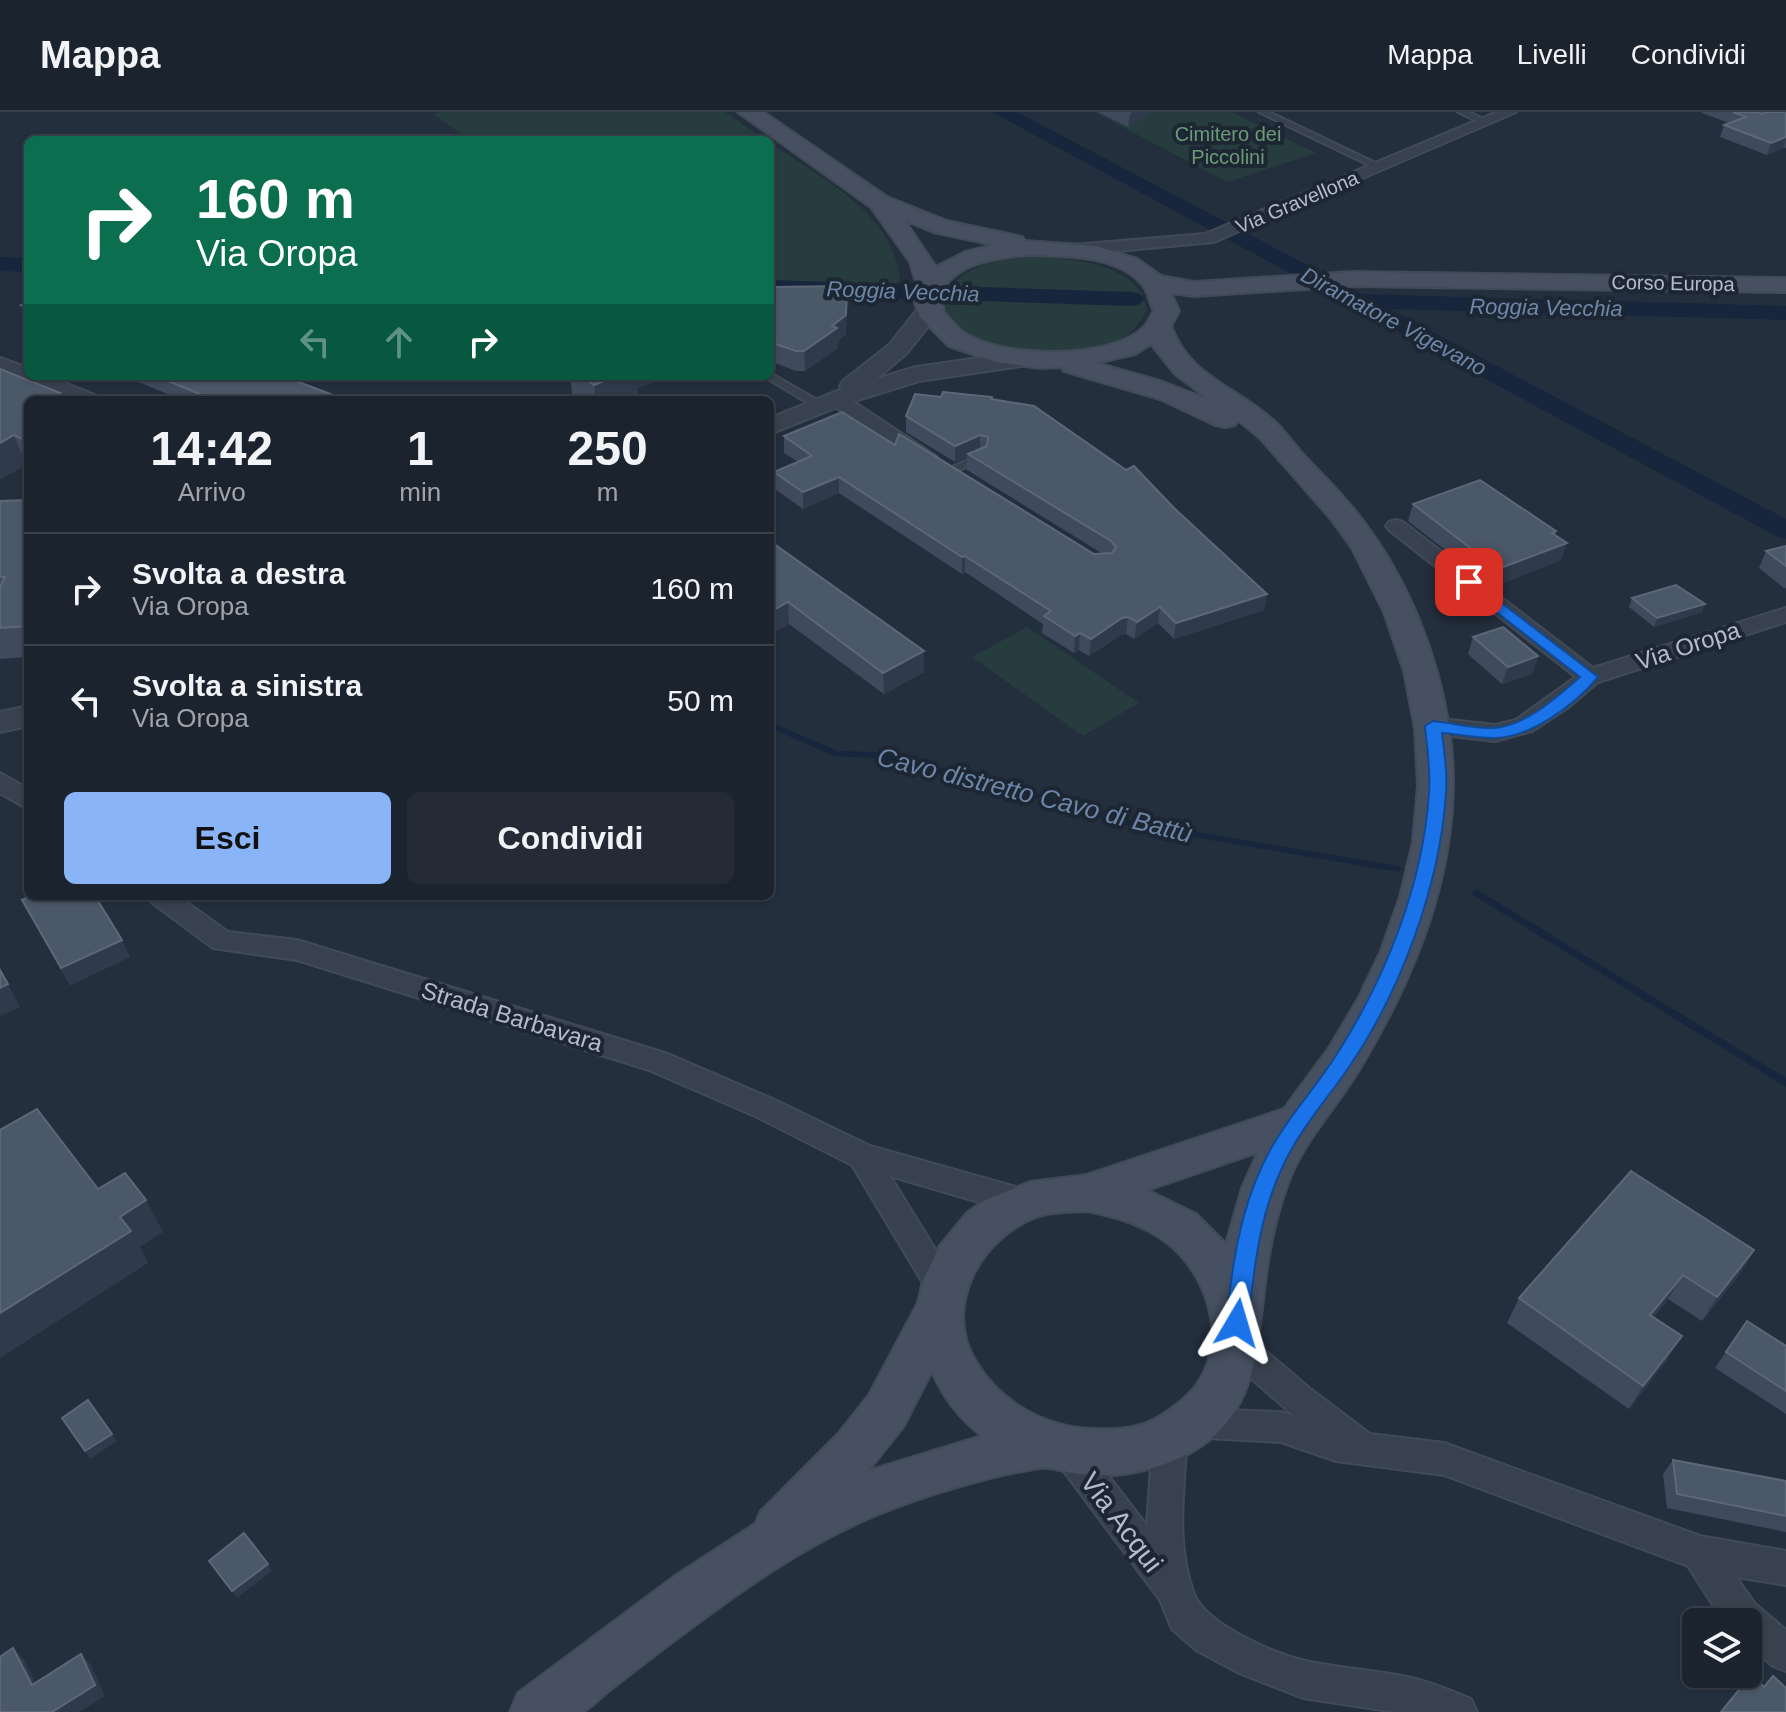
<!DOCTYPE html>
<html lang="it">
<meta charset="utf-8">
<style>
:root{--surface:#1b232e;--page:#242b36;--text:#f1f3f6;--muted:#a0a4aa;--line:#39404a;--accent:#8ab4f8}
body{margin:0;font-family:Arial,sans-serif;background:var(--page);color:var(--text);height:100vh;display:flex;flex-direction:column;font-size:30px;white-space:nowrap}
*{box-sizing:border-box;margin:0}
p{font-size:26px;color:var(--muted)}
.icon{flex:none;width:44px;height:44px;fill:none;stroke:currentColor;stroke-width:2;stroke-linecap:round;stroke-linejoin:round}
.map{position:relative;flex:1;overflow:hidden}
.drawer{position:absolute;left:24px;top:284px;width:750px;height:504px;display:flex;flex-direction:column;background:var(--surface);border-radius:12px;box-shadow:0 2px 6px #0004,0 0 0 2px var(--line)}
.drawer>*{flex:none}
.top-card{position:absolute;left:24px;top:24px;width:750px;height:244px;border-radius:12px;box-shadow:0 2px 6px #0004,0 0 0 2px var(--line);background:#0b6e4f;color:#fff;overflow:hidden}
.buttons{position:absolute;left:1682px;top:1496px;display:grid;gap:16px}
.buttons a{display:grid;place-items:center;width:80px;height:80px;border-radius:12px;background:var(--surface);box-shadow:0 2px 6px #0004,0 0 0 2px var(--line);font-size:40px}
.pin{position:absolute;display:grid;place-items:center;width:68px;height:68px;color:#fff;margin:-34px;border-radius:16px;box-shadow:0 4px 12px #0006}
.me{position:absolute;width:88px;margin:-44px;rotate:7deg;stroke-linejoin:round;filter:drop-shadow(0 0 6px #0008)}
.turn{display:flex;align-items:center;gap:28px;height:168px;padding:0 40px;font-size:36px}
.turn .icon{width:104px;height:104px;stroke-width:2.5}
.turn b{display:block;font-size:56px;line-height:68px}
.lanes{display:flex;align-items:center;height:76px;padding:0 40px;background:#0003;justify-content:center;gap:40px;direction:ltr}
.lanes .off{opacity:.35}
.eta{display:flex;justify-content:space-evenly;align-items:center;height:136px;text-align:center}
.eta b{font-size:48px;font-weight:600;line-height:56px}
.cta{display:flex;gap:16px;margin-top:auto;padding:16px 40px}
.cta a{flex:1;height:92px;border-radius:12px;background:var(--accent);color:#111;font-size:32px;font-weight:600;line-height:92px;text-align:center}
.cta a+a{background:var(--page);color:var(--text)}
ul{padding:0;list-style:none}
li{display:flex;align-items:center;gap:24px;height:112px;padding:0 40px;border-top:2px solid var(--line)}
li div{flex:1}
li b{display:block;font-size:30px}
li em{font-style:normal}
header{display:flex;align-items:center;gap:48px;box-sizing:border-box;height:112px;padding:0 40px;background:var(--surface);border-bottom:2px solid var(--line)}
header strong{font-size:38px}
nav{display:flex;gap:44px;margin-inline-start:auto;font-size:28px}
.map>svg:first-child{display:block}
.green{fill:#263c3f}
.lines{fill:none;stroke-linecap:round;stroke-linejoin:round}
.stream{fill:#17263c;fill-rule:evenodd}
.canal{fill:#17263c;fill-rule:evenodd}
.service-casing{stroke:#414a57;stroke-width:4}
.minor-casing{stroke:#414a57;stroke-width:4}
.tertiary-casing{stroke:#414a57;stroke-width:4}
.secondary-casing{stroke:#414a57;stroke-width:4}
.service{fill:#38414e;fill-rule:evenodd}
.minor{fill:#38414e;fill-rule:evenodd}
.tertiary{fill:#38414e;fill-rule:evenodd}
.secondary{fill:#465061;fill-rule:evenodd}
.wall{fill:#3f4b5c}
.shaded-wall{fill:#2f3b4b}
.building{fill:#4b5868;stroke:#5c6777;stroke-width:2}
.route{fill:#1a73e8;stroke:#114b97;stroke-width:2}
.labels{text-anchor:middle;stroke-width:8;stroke-linejoin:round;paint-order:stroke}
.far-park-label{font-size:20px;fill:#6b9a76;stroke:#1d2633}
.far-street-label{font-size:20px;fill:#b4bcc9;stroke:#1d2633}
.far-water-label{font-size:22px;font-style:italic;fill:#6d86a8;stroke:#1d2633}
.street-label{font-size:24px;fill:#b4bcc9;stroke:#1d2633}
.water-label{font-size:26px;font-style:italic;fill:#6d86a8;stroke:#1d2633}
.near-street-label{font-size:28px;fill:#b4bcc9;stroke:#1d2633}
</style>
<header>
<strong>Mappa</strong>
<nav><a>Mappa</a><a>Livelli</a><a>Condividi</a></nav>
</header>
<div class="map">
<svg width="1786" height="1600" viewBox="0 0 1786 1600">
<rect width="100%" height="100%" fill="#242f3e"/>
<g class="green">
<path d="M440,0H725L765,28H470L433,2Z"/>
<path d="M1094,0H1231L1316,41L1227,70Z"/>
<path d="M770,31C822,67 892,99 900,167L892,174L770,168Z"/>
<path d="M1051,145C1079,149 1122,153 1140,179C1143,183 1145,192 1147,197C1139,213 1130,224 1113,231C1075,246 967,246 946,203C944,199 943,190 942,185C968,147 1008,146 1051,145Z"/>
<path d="M1027,515L1139,591L1083,624L972,545Z"/>
</g>
<g class="lines">
<g class="stream">
<path d="M770,610L838,639L875,640L987,667L1133,709L1398,754L1403,757L1398,760L1133,715L986,673L875,646L834,644L770,616Z"/>
<path d="M1476,777L1786,966V975L1473,783L1471,781Z"/>
</g>
<g class="canal">
<path d="M992,0H1017L1362,182L1786,194V208L1389,197L1786,407V427L1776,424Z"/>
<path d="M0,145L28,146V160L0,159Z"/>
<path d="M770,168L1132,180L1140,182L1144,187L1140,192L1132,194L770,182Z"/>
</g>
<g class="service-casing">
<g id="service">
<path d="M1259,0H1269L1384,55L1377,57Z"/>
<path d="M1458,0H1469L1490,10L1483,12Z"/>
<path d="M770,261L824,292L825,294L816,296L767,266L765,264H770Z"/>
<path d="M981,342L985,343V347L952,361L948,362L943,359Z"/>
</g>
</g>
<g class="minor-casing">
<g id="minor">
<path d="M1497,0H1516L1214,130L1073,143L1065,138L1073,133L1205,122Z"/>
<path d="M0,246L28,256V264H48L97,284L99,288H74L0,257Z"/>
<path d="M836,281L843,283L937,345L934,349H920L829,291L827,287L829,283Z"/>
<path d="M1396,408L1403,410L1593,556L1786,496V510L1598,570L1570,594L1532,619L1495,629L1433,622L1425,619L1421,614L1425,609L1433,606L1495,613L1516,608L1576,565L1389,418L1386,414L1389,410Z"/>
<path d="M0,661L28,677V697L0,681Z"/>
<path d="M147,784H178L228,820L297,828L668,942L777,989L870,1034L1023,1077L1034,1081L1038,1090L1034,1099L1023,1103L890,1064L959,1176L954,1186L943,1190L932,1186L852,1053L757,1005L649,958L297,848L213,836L151,790Z"/>
<path d="M1237,1220L1248,1224L1308,1275L1370,1322L1444,1331L1700,1424L1786,1439V1473L1736,1465L1755,1492L1786,1518V1559L1773,1554L1748,1533V1510H1724L1688,1454L1444,1363L1336,1349L1281,1330L1187,1325C1184,1377 1175,1432 1194,1482C1205,1512 1276,1543 1306,1549C1338,1556 1370,1558 1402,1564C1425,1568 1449,1578 1471,1587L1477,1600H1395L1303,1586L1239,1561L1196,1538L1172,1517L1160,1488L1057,1350L1052,1339L1057,1328L1069,1323L1081,1328L1147,1414L1153,1325L1158,1314L1170,1309L1176,1312L1180,1301L1192,1297L1281,1300L1294,1304L1226,1244L1221,1234L1226,1224Z"/>
</g>
</g>
<g class="tertiary-casing">
<g id="tertiary">
<path d="M929,191L937,193L940,198L937,203L906,242L876,267L916,255L1021,240L1029,242L1033,247L1029,252L1021,254L919,269L845,292L770,322V306L842,277L840,274L843,269L890,232L921,193Z"/>
<path d="M28,594V614L0,620V600Z"/>
</g>
</g>
<g class="secondary-casing">
<path id="secondary" d="M738,0H763L887,85L947,109L1022,125L1025,129L1096,134L1137,147L1161,164L1194,170L1352,160L1786,166V180L1352,174L1194,184L1171,181L1179,199L1171,214C1189,265 1237,275 1274,309C1284,318 1292,330 1301,340C1322,363 1345,384 1363,409C1408,468 1438,543 1449,616C1467,738 1421,855 1359,958C1336,996 1304,1028 1288,1071C1276,1103 1269,1137 1265,1171C1258,1224 1258,1284 1215,1323C1181,1354 1124,1368 1080,1362C1066,1361 1053,1354 1040,1356C992,1363 926,1383 881,1401C805,1432 737,1481 671,1531C650,1547 628,1564 606,1581C600,1586 590,1597 582,1600C569,1600 525,1600 510,1600L518,1581L675,1464L755,1412L761,1399L839,1321L869,1283L918,1191L923,1169L939,1135L967,1101L985,1088L1030,1070L1087,1063L1284,997L1329,936L1357,889L1381,839L1400,785L1413,730L1418,674L1415,617L1404,559L1384,500L1352,436L1331,407L1260,326L1238,308L1235,313L1225,315L1215,313L1160,287L1064,259L1061,255L1040,256L996,250L949,234L920,205L915,191L918,177L910,150L871,95ZM904,108L933,120L995,133L965,140L936,155ZM1028,143C1063,144 1120,142 1144,175C1148,181 1150,191 1154,199C1151,203 1148,211 1144,215C1112,248 1003,246 966,222C958,217 951,208 944,201L941,180C957,150 997,146 1028,143ZM1151,232L1176,263L1210,288L1160,269L1096,251L1135,242ZM1258,1040L1242,1076L1226,1132L1196,1102L1147,1078ZM1088,1099C1116,1105 1143,1112 1166,1130C1205,1159 1227,1221 1201,1266C1192,1282 1177,1293 1162,1303C1142,1317 1116,1318 1092,1317C1045,1315 1001,1291 976,1250C942,1196 980,1127 1034,1106C1050,1099 1071,1100 1088,1099ZM932,1259C943,1286 959,1306 982,1324L868,1359L903,1315Z"/>
</g>
<use href="#service" class="service"/>
<use href="#minor" class="minor"/>
<use href="#tertiary" class="tertiary"/>
<use href="#secondary" class="secondary"/>
</g>
<g class="wall">
<path d="M1098,0H1152L1128,15Z"/>
<path d="M1702,0H1786V36H1784L1767,43L1720,25L1724,13L1729,11L1702,1Z"/>
<path d="M770,166L771,175L847,179L846,222L838,229V236L805,259H796L770,249Z"/>
<path d="M28,189V208H26L21,193Z"/>
<path d="M0,257L28,288V354L26,353L0,367Z"/>
<path d="M124,264H283L346,288H182Z"/>
<path d="M570,264H668L637,276L639,288H573Z"/>
<path d="M941,285L992,288L1174,396L1267,482L1264,498L1174,527L1158,511L1134,527L1126,522L1121,523L1089,544L1079,538L1074,541L1042,521L1043,512L965,460L962,462L839,381L803,397L775,377L774,360L798,350L784,341V324L895,333L1094,442H1103L967,358V345L955,350L906,320V304Z"/>
<path d="M28,388V545L0,547V389Z"/>
<path d="M1413,392L1556,419L1555,423L1561,448L1493,475L1408,409Z"/>
<path d="M770,429L924,560L884,582L789,512L770,522Z"/>
<path d="M1786,434V476H1784L1759,456L1766,439Z"/>
<path d="M1632,486L1705,492L1702,500L1654,515L1629,495Z"/>
<path d="M1473,525L1538,544L1532,562L1502,572L1468,542Z"/>
<path d="M22,788L130,845L70,873Z"/>
<path d="M1754,1138L1739,1163L1702,1209L1668,1187L1654,1205L1667,1248L1629,1297L1507,1211L1519,1186Z"/>
<path d="M1747,1209L1786,1234V1302L1715,1256Z"/>
<path d="M1673,1348L1786,1369V1420L1667,1396L1663,1362Z"/>
</g>
<g class="shaded-wall">
<path d="M1133,0H1152L1128,15L1130,2Z"/>
<path d="M1786,25L1784,36L1767,43L1771,31Z"/>
<path d="M847,179L846,222L838,229V236L805,259L804,239L832,214Z"/>
<path d="M616,264H668L637,276L639,288H596L594,273Z"/>
<path d="M60,281L63,288H47Z"/>
<path d="M14,323L26,353L0,367V331Z"/>
<path d="M980,323V339L968,342L967,345L955,350V334Z"/>
<path d="M839,365V381L803,397V380Z"/>
<path d="M1567,431L1561,448L1493,475L1498,457Z"/>
<path d="M965,444V460L962,462V445Z"/>
<path d="M1267,482L1264,498L1174,527L1176,511Z"/>
<path d="M788,490L789,512L770,522V500Z"/>
<path d="M1705,492L1702,500L1654,515L1657,506Z"/>
<path d="M1160,495L1158,511L1134,527L1137,510Z"/>
<path d="M1128,505L1126,522L1121,523L1089,544L1091,527L1122,506Z"/>
<path d="M1080,521L1079,538L1074,541L1075,524Z"/>
<path d="M924,539V560L884,582L883,561Z"/>
<path d="M1538,544L1532,562L1502,572L1508,555Z"/>
<path d="M122,828L130,845L70,873L61,856Z"/>
<path d="M0,856L20,895L0,904Z"/>
<path d="M146,1088L163,1120L140,1135L148,1151L0,1246V1201L120,1105Z"/>
<path d="M1754,1138L1739,1163L1702,1209L1717,1185Z"/>
<path d="M1683,1163L1668,1187L1636,1227L1650,1203Z"/>
<path d="M1682,1224L1667,1248L1629,1297L1643,1274Z"/>
<path d="M112,1322L117,1329L90,1347L85,1339Z"/>
<path d="M268,1452L272,1459L237,1486L232,1479Z"/>
<path d="M13,1536L24,1548L42,1584L32,1573Z"/>
<path d="M81,1542L91,1553L105,1584L79,1600H52Z"/>
</g>
<g class="building">
<path d="M1733,0H1758L1761,2L1766,0H1786V25L1771,31L1724,13L1746,5Z"/>
<path d="M770,166L771,175L844,174V179H847L846,203L832,214L837,216L804,239H796L770,230Z"/>
<path d="M28,189V196L21,193Z"/>
<path d="M0,257L60,281L47,288H28V330L14,323L0,331Z"/>
<path d="M156,264H283L346,288H231L224,285L219,288H214Z"/>
<path d="M582,264H616L594,273Z"/>
<path d="M943,280L992,285L991,287L1034,294L1126,358L1134,354L1174,396L1267,482L1176,511L1160,495L1137,510L1128,505L1122,506L1091,527L1080,521L1075,524L1044,504L1051,499L965,444L962,445L839,365L803,380L774,360L812,344L784,324L842,300L895,333L899,322L1094,442L1112,441L1116,435L1111,429L968,342L987,334L988,325L980,323L955,334L906,304L915,282L941,285Z"/>
<path d="M1480,368L1556,419L1552,421L1567,431L1498,457L1413,392Z"/>
<path d="M28,388V514L0,516V475L5,465H0V389Z"/>
<path d="M770,429L924,539L883,561L788,490L770,500Z"/>
<path d="M1786,434V454L1766,439Z"/>
<path d="M1676,473L1705,492L1657,506L1632,486Z"/>
<path d="M1503,515L1538,544L1508,555L1473,525Z"/>
<path d="M30,784H78L79,786L83,784H95L122,828L61,856L22,788Z"/>
<path d="M0,858L8,872L0,876Z"/>
<path d="M37,997L98,1077L125,1061L146,1088L120,1105L131,1119L0,1201V1018Z"/>
<path d="M1631,1059L1754,1138L1717,1185L1683,1163L1650,1203L1682,1224L1643,1274L1519,1186Z"/>
<path d="M1747,1209L1786,1234V1279L1726,1240Z"/>
<path d="M88,1288L112,1322L85,1339L62,1306Z"/>
<path d="M1673,1348L1786,1369V1404L1677,1382Z"/>
<path d="M244,1421L268,1452L232,1479L209,1449Z"/>
<path d="M13,1536L32,1573L81,1542L95,1573L52,1600H1L0,1596V1545Z"/>
<path d="M1751,1563L1764,1575L1773,1564L1786,1576V1600H1721Z"/>
</g>
<path class="route" d="M1469,466L1598,565C1575,593 1529,627 1492,626C1475,626 1458,622 1442,621C1444,640 1448,662 1446,681C1440,773 1401,879 1349,955C1326,989 1299,1018 1282,1056C1259,1105 1254,1158 1248,1211L1245,1218L1237,1220L1229,1218L1226,1211C1232,1156 1239,1102 1263,1052C1282,1011 1313,980 1337,942C1386,865 1423,772 1429,681C1431,659 1427,636 1425,614L1433,609C1453,611 1476,617 1495,616C1527,613 1557,585 1580,565L1463,474L1461,470Z"/>
<g class="labels">
<g class="far-park-label">
<text x="1228" y="29">Cimitero dei<tspan x="1228" dy="23">Piccolini</tspan></text>
</g>
<g class="far-street-label">
<text transform="translate(1297 90) rotate(-23)" y="7">Via Gravellona</text>
<text transform="translate(1673 171) rotate(1)" y="7">Corso Europa</text>
</g>
<g class="far-water-label">
<text transform="translate(903 179) rotate(2)" y="8">Roggia Vecchia</text>
<text transform="translate(1546 195) rotate(1)" y="8">Roggia Vecchia</text>
<text transform="translate(1394 209) rotate(28)" y="8">Diramatore Vigevano</text>
</g>
<g class="street-label">
<text transform="translate(1688 534) rotate(-18)" y="8">Via Oropa</text>
<text transform="translate(512 905) rotate(17)" y="8">Strada Barbavara</text>
</g>
<g class="water-label">
<text transform="translate(1035 683) rotate(14)" y="9">Cavo distretto Cavo di Battù</text>
</g>
<g class="near-street-label">
<text transform="translate(1122 1410) rotate(53)" y="10">Via Acqui</text>
</g>
</g>
</svg>
<div class="buttons">
<a><svg class="icon" aria-label="layers" viewBox="0 0 24 24"><path d="M12 4l9 5-9 5-9-5zM3 14l9 5 9-5"/></svg></a>
</div>
<div class="pin" style="left:1469px;top:470px;background:#d93025"><svg class="icon" aria-label="arrive" viewBox="0 0 24 24"><path d="M6 21V4h12l-3 4 3 4H6"/></svg></div>
<svg class="me" style="left:1237px;top:1211px" viewBox="-20 -20 40 40"><path d="M0-17L14 15 0 8-14 15z" fill="#1a73e8" stroke="#fff" stroke-width="4"/></svg>
<div class="top-card">
<div class="turn"><svg class="icon" aria-label="right" viewBox="0 0 24 24"><path d="M7 20v-9h11M14 6l5 5-5 5"/></svg><div><b>160 m</b>Via Oropa</div></div>
<div class="lanes"><svg class="icon off" aria-label="left" viewBox="0 0 24 24"><path d="M17 20v-9H6M10 6l-5 5 5 5"/></svg><svg class="icon off" aria-label="ahead" viewBox="0 0 24 24"><path d="M12 20V5M6 11l6-6 6 6"/></svg><svg class="icon" aria-label="right" viewBox="0 0 24 24"><path d="M7 20v-9h11M14 6l5 5-5 5"/></svg></div>
</div>
<section class="drawer">
<div class="eta">
<div><b>14:42</b><p>Arrivo</p></div>
<div><b>1</b><p>min</p></div>
<div><b>250</b><p>m</p></div>
</div>
<ul>
<li><svg class="icon" aria-label="right" viewBox="0 0 24 24"><path d="M7 20v-9h11M14 6l5 5-5 5"/></svg><div><b>Svolta a destra</b><p>Via Oropa</p></div><em>160 m</em></li>
<li><svg class="icon" aria-label="left" viewBox="0 0 24 24"><path d="M17 20v-9H6M10 6l-5 5 5 5"/></svg><div><b>Svolta a sinistra</b><p>Via Oropa</p></div><em>50 m</em></li>
</ul>
<div class="cta"><a>Esci</a><a>Condividi</a></div>
</section>
</div>
